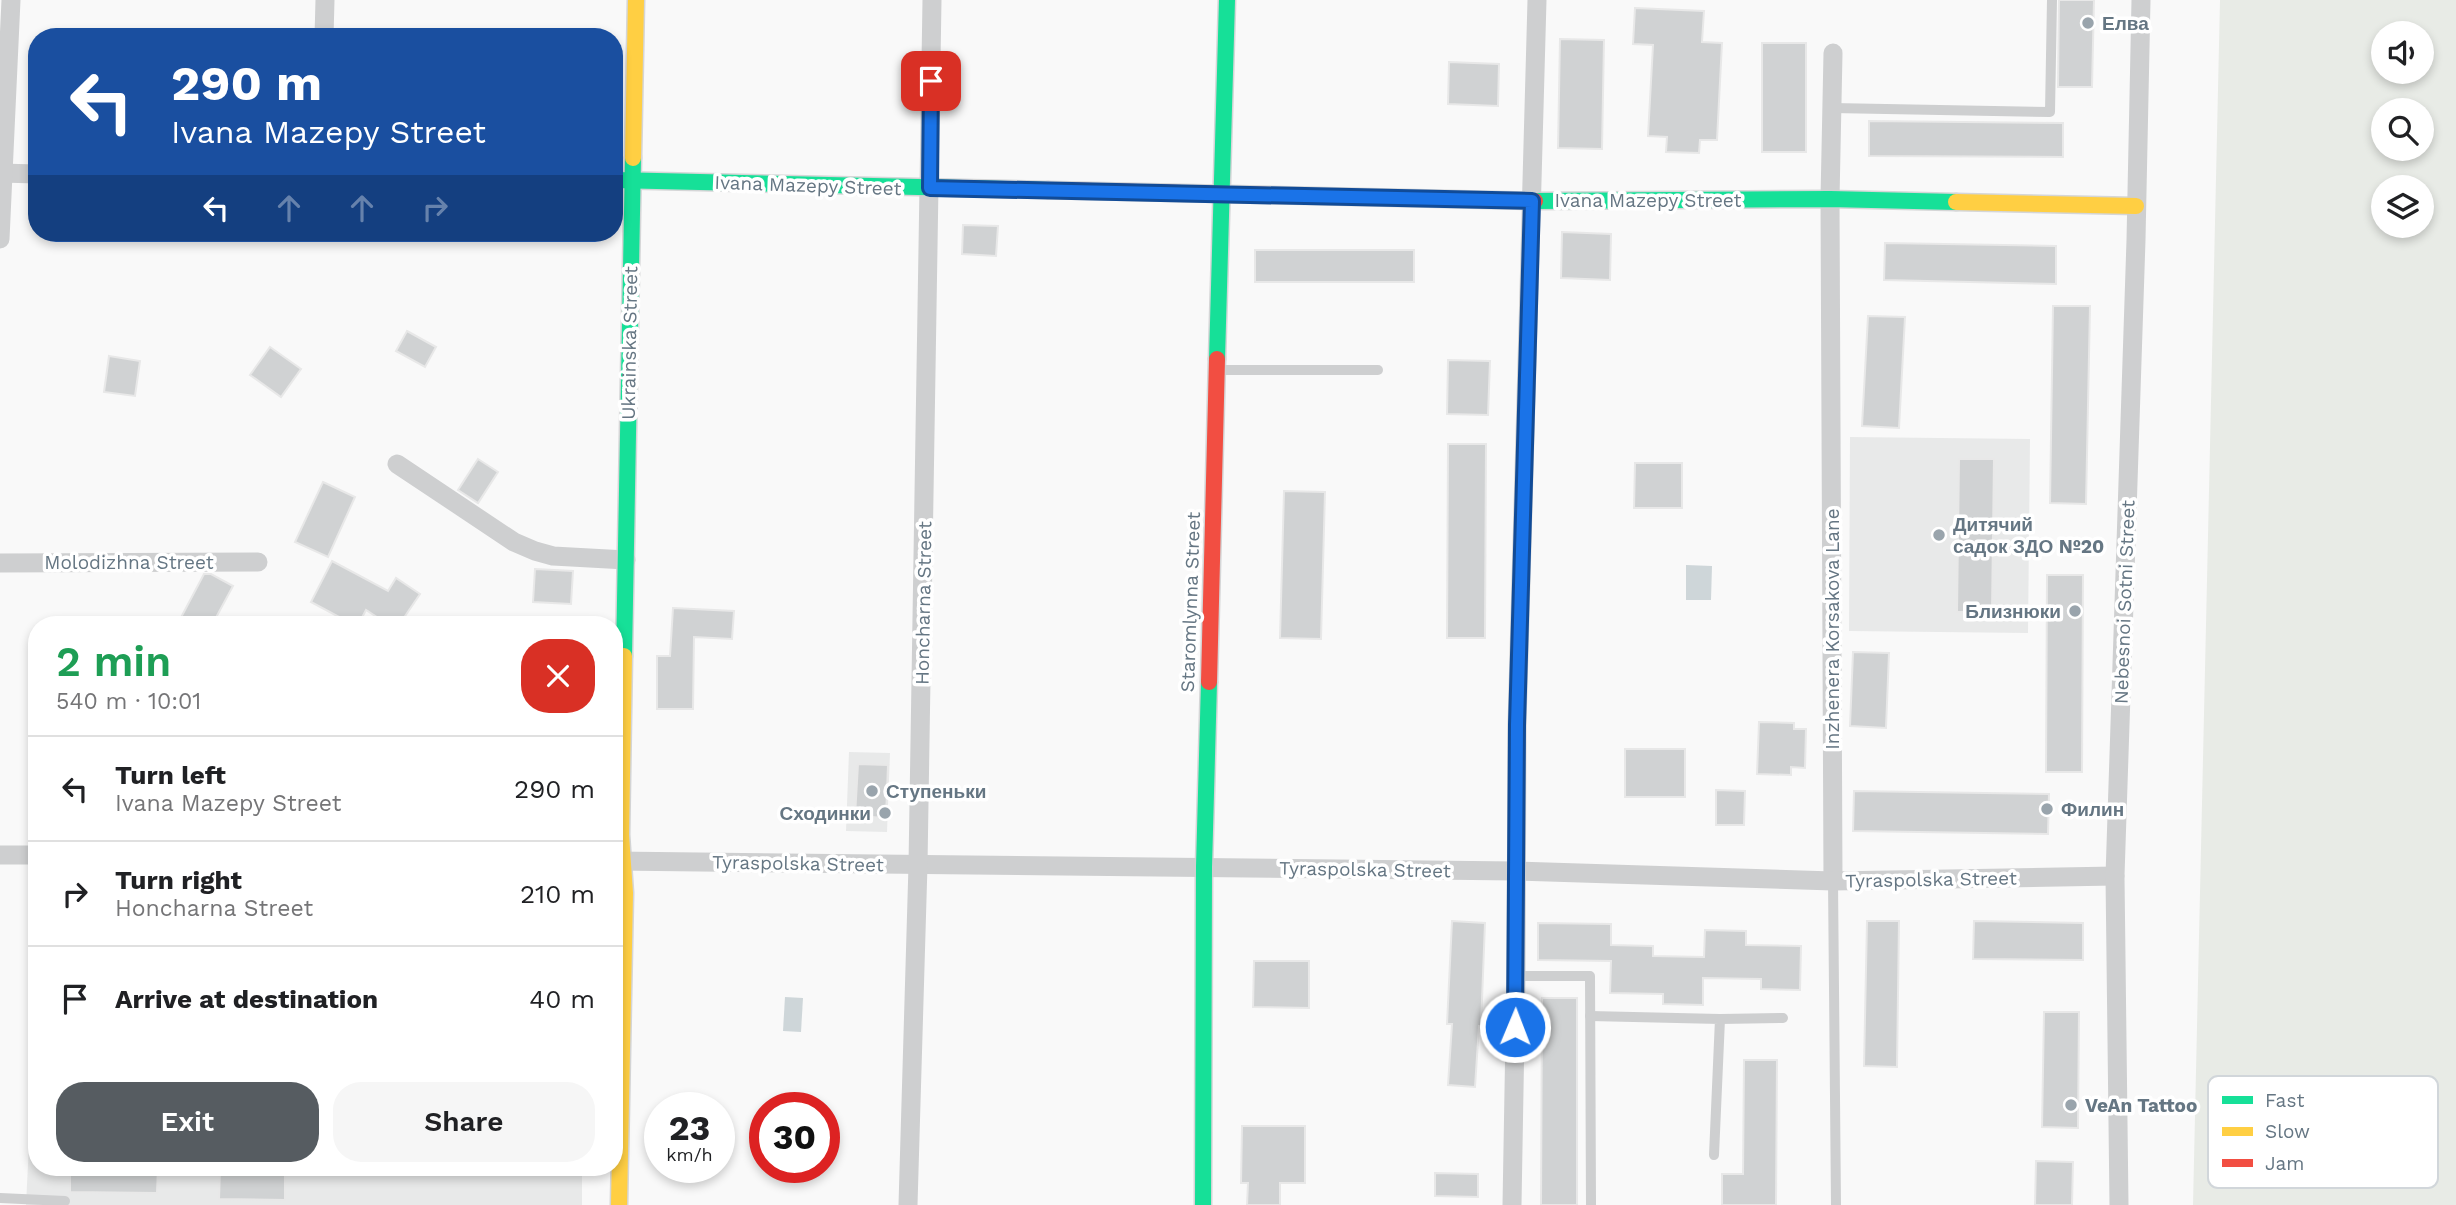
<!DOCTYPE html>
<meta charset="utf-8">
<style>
:root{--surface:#fff;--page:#f6f6f6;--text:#202124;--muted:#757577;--line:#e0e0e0;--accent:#565c61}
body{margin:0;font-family:"Work Sans",sans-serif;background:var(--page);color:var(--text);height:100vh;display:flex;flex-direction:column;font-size:26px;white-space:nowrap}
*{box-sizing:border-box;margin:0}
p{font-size:23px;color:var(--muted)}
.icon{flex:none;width:38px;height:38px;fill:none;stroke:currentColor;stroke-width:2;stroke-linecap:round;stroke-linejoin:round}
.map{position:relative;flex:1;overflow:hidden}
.drawer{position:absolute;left:28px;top:616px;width:595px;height:560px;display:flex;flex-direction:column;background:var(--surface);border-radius:28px;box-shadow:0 4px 10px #0003}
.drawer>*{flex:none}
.guide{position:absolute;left:28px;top:28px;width:595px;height:214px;border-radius:28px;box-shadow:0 4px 10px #0003;background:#1a4fa0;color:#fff;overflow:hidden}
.tools{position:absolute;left:2371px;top:21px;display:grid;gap:14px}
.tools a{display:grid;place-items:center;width:63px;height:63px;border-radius:50%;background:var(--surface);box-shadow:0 4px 10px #0003;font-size:35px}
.speed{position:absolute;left:644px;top:1092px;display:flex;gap:14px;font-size:35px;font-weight:700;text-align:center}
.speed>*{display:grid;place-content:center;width:91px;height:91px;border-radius:50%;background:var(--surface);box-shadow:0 4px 10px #0003;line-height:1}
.speed small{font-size:18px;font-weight:400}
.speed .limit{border:10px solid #d22;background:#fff;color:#111}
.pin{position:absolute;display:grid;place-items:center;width:60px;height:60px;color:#fff;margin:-30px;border-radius:14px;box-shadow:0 4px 10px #0006}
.me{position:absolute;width:77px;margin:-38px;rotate:1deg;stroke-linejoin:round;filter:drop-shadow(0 0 5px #0008)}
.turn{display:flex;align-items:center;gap:24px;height:147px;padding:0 28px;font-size:32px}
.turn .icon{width:91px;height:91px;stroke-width:2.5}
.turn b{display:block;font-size:49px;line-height:60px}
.lanes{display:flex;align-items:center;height:66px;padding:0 28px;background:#0003;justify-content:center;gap:35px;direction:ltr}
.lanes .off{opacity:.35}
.round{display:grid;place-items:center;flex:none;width:74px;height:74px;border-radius:28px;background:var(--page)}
.overview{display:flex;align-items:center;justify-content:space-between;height:119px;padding:0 28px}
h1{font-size:42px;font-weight:600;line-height:52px;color:#1e9e55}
.button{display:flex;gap:14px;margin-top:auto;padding:14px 28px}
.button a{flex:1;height:80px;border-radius:28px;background:var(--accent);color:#fff;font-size:28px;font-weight:600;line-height:80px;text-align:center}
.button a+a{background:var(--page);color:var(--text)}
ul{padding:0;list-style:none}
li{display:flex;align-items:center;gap:21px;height:105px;padding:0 28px;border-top:2px solid var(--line)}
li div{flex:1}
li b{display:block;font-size:26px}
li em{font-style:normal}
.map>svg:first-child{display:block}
.built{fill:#e8e9e9}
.green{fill:#e8ebe6;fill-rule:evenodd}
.water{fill:#ced6d9}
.building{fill:#d0d2d3;stroke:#e8e8e8;stroke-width:2}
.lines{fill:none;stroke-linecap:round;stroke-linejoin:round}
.fast-casing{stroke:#d5d6d7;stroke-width:19}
.slow-casing{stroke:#d5d6d7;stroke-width:19}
.jam-casing{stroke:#d5d6d7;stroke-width:19}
.lane{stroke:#cecfd0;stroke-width:10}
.street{stroke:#cecfd0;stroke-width:19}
.fast{stroke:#16e098;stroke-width:16}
.slow{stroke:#ffcf43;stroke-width:16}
.jam{stroke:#f24e42;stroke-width:16}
.route-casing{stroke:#114b97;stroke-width:18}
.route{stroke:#1a73e8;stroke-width:12}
.poi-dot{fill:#99a4ac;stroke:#fff;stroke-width:2.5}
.labels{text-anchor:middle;stroke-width:7;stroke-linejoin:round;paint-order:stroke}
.poi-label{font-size:19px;font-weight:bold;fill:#657683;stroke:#fff;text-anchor:start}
.street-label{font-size:19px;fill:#657683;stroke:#fff}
.key{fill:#fff;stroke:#d1d6da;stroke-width:2}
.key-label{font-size:19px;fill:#657683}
</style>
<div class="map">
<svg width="2456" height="1205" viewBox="0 0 2456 1205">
<rect width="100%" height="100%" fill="#f9f9f9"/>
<g class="built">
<path d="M1850,437L2030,439L2028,633L1849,631Z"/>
<path d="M849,752L890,753L887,832L846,831Z"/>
<path d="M37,982V1167H582V1205H26Z"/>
</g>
<path class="green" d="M2220,0H2456V1205H2193ZM2384,33H2422V72H2384ZM2384,110H2422V149H2384ZM2384,187H2422V226H2384Z"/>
<g class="water">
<path d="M1686,565L1712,566L1711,600H1686Z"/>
<path d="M785,997L803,998L801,1032L783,1031Z"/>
</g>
<g class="building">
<path d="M2059,0H2094L2092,87H2058Z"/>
<path d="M1635,8L1704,11L1702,42L1722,43L1717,140H1700L1699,153L1666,152L1667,137L1648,136L1653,45L1633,44Z"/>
<path d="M1560,39L1604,40L1602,149L1558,148Z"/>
<rect x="1762" y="43" width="44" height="109"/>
<path d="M1449,62L1499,64L1498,106L1448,104Z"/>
<path d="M1869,121L2063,123V157L1869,156Z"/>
<path d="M963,225L998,226L996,256L962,254Z"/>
<path d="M1562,232L1611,234L1610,280L1561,278Z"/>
<path d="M1885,243L2056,246V284L1884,280Z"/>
<rect x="1255" y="250" width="159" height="32"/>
<path d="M2053,306H2090L2086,504L2050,503Z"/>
<path d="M1868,316L1905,317L1899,428L1862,426Z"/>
<path d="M407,331L436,347L425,367L396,351Z"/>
<path d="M270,347L301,369L281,397L250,375Z"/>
<path d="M109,356L140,361L135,396L104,392Z"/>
<path d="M1448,360L1490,361L1488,415L1447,414Z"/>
<path d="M1448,444H1486L1485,638H1447Z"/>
<path d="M478,459L498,472L478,503L458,490Z"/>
<path d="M1959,459H1994L1992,612H1957Z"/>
<path d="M1635,463H1682V508H1634Z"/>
<path d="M323,482L355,497L328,557L295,542Z"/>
<path d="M1284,491L1325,492L1321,639L1280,638Z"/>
<path d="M332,561L388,591L396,578L420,594L399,625H389L366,610L358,625H354L311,602Z"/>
<path d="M535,569L573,571L571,604L533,602Z"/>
<path d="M204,574H211L233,586L212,625H177Z"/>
<path d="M2047,575H2083L2082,772H2046Z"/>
<path d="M673,608L734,611L732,639L694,637L693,709H657V656H670Z"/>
<path d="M1853,652L1889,653L1886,728L1850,726Z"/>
<path d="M1759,722L1794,723V729H1806L1805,768L1791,767V775L1757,774Z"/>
<rect x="1625" y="749" width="60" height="48"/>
<path d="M858,764L888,765L886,818L855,816Z"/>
<path d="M1716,790L1745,791L1744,825H1716Z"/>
<path d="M1854,791L2049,794L2048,834L1853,831Z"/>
<path d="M1452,921L1485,923L1481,1026H1479L1475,1087L1448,1085L1452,1024H1447Z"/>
<path d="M1867,921H1899L1897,1067L1864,1066Z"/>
<path d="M1974,921L2083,923V960L1973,959Z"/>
<path d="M1538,923L1611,924V945L1653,946V956L1704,957L1705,930L1746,931V945L1801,946L1800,990L1761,989V979L1703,978V1005L1663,1004V994L1610,993L1611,961L1538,960Z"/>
<path d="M1254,961H1309V1008L1253,1007Z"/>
<path d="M1542,998H1577V1205H1541Z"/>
<path d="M2044,1012H2079L2078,1128L2042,1127Z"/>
<path d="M1744,1060H1777L1776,1205H1722V1174H1743Z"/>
<path d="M1242,1126H1305V1183H1280V1205H1247L1248,1183H1241Z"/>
<path d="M2036,1161L2073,1162L2072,1205H2035Z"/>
<path d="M70,1167H158L157,1193L70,1192Z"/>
<path d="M238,1167H285V1200L219,1199L220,1169H238Z"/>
<path d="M1435,1173L1478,1174V1197L1435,1196Z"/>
</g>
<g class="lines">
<g class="fast-casing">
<g id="fast">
<path d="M614,180L1048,190"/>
<path d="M1535,201L1830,199L1956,202"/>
<path d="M1217,359L1227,0"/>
<path d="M624,656L633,158"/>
<path d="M1203,1205L1204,867L1209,682"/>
</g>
</g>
<g class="slow-casing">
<g id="slow">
<path d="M633,158L636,0"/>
<path d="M1956,202L2136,206"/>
<path d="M619,1205L625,893L621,835L624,656"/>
</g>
</g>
<g class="jam-casing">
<g id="jam">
<path d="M1048,190L1535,201"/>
<path d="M1209,682L1217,359"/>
</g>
</g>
<g class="lane">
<path d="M1832,108L2050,112L2052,0"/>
<path d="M1219,370H1378"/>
<path d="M1833,881L1836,1205"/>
<path d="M1516,976H1590L1591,1205"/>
<path d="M1590,1016L1720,1019L1714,1155"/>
<path d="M1720,1019L1783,1018"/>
<path d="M0,1198L65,1201"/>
</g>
<g class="street">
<path d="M324,37L325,0"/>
<path d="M1833,53L1830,199L1833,881"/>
<path d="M0,173L37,174"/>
<path d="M0,239L11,0"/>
<path d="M397,464L514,542L535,551L553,556L626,560"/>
<path d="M0,563L258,562"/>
<path d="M0,855H37"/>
<path d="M614,861L1516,871L1833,881L2115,876"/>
<path d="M908,1205L918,865L932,0"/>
<path d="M1512,1205L1516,976L1517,725L1537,0"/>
<path d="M2119,1205L2115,876L2136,240L2141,0"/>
</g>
<use href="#fast" class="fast"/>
<use href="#slow" class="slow"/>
<use href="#jam" class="jam"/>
</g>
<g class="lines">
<g class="route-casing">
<path id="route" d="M931,81L930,188L1532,201L1517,725L1515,1027"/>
</g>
<use href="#route" class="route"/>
</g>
<g class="poi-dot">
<circle cx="2088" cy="23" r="7"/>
<circle cx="1939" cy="535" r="7"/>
<circle cx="2075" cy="611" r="7"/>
<circle cx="872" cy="791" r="7"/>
<circle cx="2047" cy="809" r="7"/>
<circle cx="885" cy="813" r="7"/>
<circle cx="2071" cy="1105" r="7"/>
</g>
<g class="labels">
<g class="poi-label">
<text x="2102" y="30">Елва</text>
<text x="1953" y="531">Дитячий<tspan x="1953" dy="22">садок ЗДО №20</tspan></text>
<text x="2061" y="618" text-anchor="end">Близнюки</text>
<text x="886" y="798">Ступеньки</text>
<text x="2061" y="816">Филин</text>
<text x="871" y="820" text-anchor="end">Сходинки</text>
<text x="2085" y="1112">VeAn Tattoo</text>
</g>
<g class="street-label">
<text transform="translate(808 185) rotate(2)" y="7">Ivana Mazepy Street</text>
<text x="1648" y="207">Ivana Mazepy Street</text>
<text transform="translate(629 343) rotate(-89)" y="7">Ukrainska Street</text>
<text x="129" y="569">Molodizhna Street</text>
<text transform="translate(1190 602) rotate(-88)" y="7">Staromlynna Street</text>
<text transform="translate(2124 602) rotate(-88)" y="7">Nebesnoi Sotni Street</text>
<text transform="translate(923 603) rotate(-89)" y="7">Honcharna Street</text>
<text transform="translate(1832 629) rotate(-90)" y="7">Inzhenera Korsakova Lane</text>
<text transform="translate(798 863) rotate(1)" y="7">Tyraspolska Street</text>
<text transform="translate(1365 869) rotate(1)" y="7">Tyraspolska Street</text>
<text transform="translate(1931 879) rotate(-1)" y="7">Tyraspolska Street</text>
</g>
</g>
<rect x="2208" y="1076" width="230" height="112" rx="10" class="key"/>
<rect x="2222" y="1096" width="31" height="8" fill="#16e098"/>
<rect x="2222" y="1127" width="31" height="9" fill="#ffcf43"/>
<rect x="2222" y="1159" width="31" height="8" fill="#f24e42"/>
<g class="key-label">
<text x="2265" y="1107">Fast</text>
<text x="2265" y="1138">Slow</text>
<text x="2265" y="1170">Jam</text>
</g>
</svg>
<div class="tools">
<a><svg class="icon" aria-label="sound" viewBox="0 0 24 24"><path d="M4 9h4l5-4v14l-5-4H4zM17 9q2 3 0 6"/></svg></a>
<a><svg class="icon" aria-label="search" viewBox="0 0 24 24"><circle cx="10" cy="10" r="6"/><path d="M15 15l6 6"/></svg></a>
<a><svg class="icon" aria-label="layers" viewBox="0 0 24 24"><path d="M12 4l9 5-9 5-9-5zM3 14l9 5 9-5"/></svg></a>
</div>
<div class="speed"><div>23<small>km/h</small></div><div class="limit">30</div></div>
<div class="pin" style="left:931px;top:81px;background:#d93025"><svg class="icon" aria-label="arrive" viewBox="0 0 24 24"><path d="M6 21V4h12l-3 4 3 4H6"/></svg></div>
<svg class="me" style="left:1515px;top:1027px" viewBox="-20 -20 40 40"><circle r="17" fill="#1a73e8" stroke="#fff" stroke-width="3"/><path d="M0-11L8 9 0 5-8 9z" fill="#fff"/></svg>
<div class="guide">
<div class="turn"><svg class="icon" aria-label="left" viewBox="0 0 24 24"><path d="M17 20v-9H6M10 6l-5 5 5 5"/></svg><div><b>290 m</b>Ivana Mazepy Street</div></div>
<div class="lanes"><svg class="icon" aria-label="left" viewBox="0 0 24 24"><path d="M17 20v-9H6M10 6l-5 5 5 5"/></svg><svg class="icon off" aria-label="ahead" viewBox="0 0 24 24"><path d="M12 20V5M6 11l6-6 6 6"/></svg><svg class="icon off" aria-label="ahead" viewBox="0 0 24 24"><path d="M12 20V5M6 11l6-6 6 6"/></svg><svg class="icon off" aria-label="right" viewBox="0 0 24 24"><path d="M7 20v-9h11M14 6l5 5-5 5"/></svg></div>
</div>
<section class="drawer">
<div class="overview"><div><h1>2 min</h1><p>540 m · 10:01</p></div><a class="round" style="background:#d93025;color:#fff"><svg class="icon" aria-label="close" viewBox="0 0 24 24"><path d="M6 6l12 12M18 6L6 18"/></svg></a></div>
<ul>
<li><svg class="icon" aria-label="left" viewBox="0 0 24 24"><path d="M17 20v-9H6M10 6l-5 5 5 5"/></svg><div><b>Turn left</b><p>Ivana Mazepy Street</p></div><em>290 m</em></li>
<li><svg class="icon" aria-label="right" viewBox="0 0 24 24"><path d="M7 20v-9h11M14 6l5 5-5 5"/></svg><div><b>Turn right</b><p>Honcharna Street</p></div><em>210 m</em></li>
<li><svg class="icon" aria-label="arrive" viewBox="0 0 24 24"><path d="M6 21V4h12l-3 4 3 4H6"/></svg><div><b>Arrive at destination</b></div><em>40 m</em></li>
</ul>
<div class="button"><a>Exit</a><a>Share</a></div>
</section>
</div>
